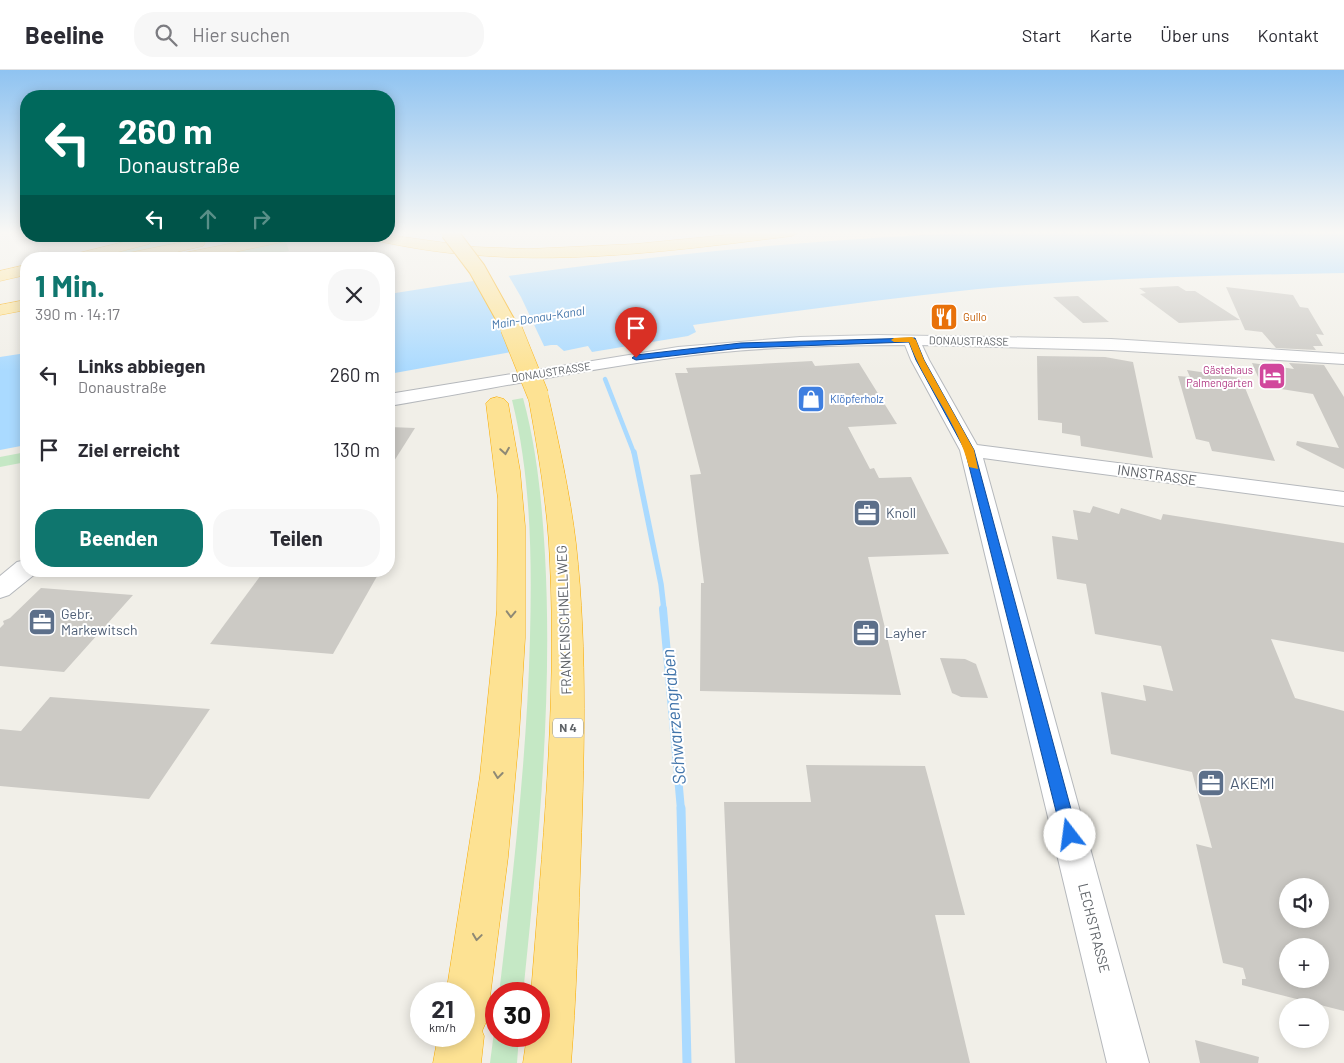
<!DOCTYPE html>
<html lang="de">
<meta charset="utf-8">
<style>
:root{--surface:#fff;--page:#f7f7f7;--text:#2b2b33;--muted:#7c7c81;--line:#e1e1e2;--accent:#0f766e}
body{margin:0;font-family:Barlow,sans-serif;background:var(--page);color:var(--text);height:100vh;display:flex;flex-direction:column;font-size:19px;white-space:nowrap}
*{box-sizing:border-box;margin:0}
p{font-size:16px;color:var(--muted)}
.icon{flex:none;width:28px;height:28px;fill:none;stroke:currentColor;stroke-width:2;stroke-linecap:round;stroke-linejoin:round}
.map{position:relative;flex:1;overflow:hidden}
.drawer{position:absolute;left:20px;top:182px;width:375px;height:325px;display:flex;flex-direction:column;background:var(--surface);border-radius:20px;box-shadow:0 2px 12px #0003}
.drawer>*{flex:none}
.guide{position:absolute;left:20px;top:20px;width:375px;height:152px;border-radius:20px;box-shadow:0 2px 12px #0003;background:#00695c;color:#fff;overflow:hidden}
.fabs{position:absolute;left:1279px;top:808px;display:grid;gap:10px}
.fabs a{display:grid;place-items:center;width:50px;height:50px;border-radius:50%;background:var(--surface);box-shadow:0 2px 12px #0003;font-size:25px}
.speed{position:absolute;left:410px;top:912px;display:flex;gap:10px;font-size:25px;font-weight:700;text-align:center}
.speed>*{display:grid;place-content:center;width:65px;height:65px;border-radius:50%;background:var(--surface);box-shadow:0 2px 12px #0003;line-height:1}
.speed small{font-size:12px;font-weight:400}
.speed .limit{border:8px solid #d22;background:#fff;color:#111}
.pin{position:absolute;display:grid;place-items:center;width:42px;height:42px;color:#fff;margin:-51px -21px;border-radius:50% 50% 50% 0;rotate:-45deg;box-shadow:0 0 5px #0007}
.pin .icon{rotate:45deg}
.me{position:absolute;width:55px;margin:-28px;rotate:345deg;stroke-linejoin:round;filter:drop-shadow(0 0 4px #0008)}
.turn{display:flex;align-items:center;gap:18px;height:105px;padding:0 15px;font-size:22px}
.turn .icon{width:65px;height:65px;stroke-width:2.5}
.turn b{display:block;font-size:35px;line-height:42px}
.lanes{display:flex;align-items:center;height:48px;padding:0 15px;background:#0003;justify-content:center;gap:25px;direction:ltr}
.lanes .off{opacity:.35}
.round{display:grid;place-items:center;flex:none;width:52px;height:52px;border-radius:20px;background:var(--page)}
.headline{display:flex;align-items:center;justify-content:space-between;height:85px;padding:0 15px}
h1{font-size:30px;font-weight:700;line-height:38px;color:var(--accent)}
.cta{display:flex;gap:10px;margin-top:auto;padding:10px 15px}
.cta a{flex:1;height:58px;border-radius:20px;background:var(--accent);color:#fff;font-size:20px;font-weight:700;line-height:58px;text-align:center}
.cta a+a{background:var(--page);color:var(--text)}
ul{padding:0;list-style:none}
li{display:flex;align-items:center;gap:15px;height:75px;padding:0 15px}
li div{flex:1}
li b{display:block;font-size:19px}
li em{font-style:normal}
header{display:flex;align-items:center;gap:30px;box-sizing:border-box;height:70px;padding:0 25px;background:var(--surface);border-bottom:1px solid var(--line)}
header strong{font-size:24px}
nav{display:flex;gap:28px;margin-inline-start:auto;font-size:18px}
.search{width:350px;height:45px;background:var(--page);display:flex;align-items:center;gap:12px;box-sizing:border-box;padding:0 18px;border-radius:20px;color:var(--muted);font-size:19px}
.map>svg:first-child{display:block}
.green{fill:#c5e8c5}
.water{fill:#aadaff}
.pier{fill:#f1efe8}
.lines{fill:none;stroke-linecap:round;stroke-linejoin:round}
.stream-far3{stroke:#aadaff;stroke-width:4.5}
.stream-far2{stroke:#aadaff;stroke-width:5.5}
.stream-far1{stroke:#aadaff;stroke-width:8}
.stream{stroke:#aadaff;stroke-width:9}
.building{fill:#cccac5;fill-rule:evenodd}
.minor-casing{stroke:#b5b8bc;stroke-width:2}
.highway-casing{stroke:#f9ab00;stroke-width:1}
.minor{fill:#fff;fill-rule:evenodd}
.highway{fill:#fde293;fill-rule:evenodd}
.highway-bridge-far1-casing{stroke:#f9ab00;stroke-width:18;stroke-linecap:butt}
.highway-bridge-casing{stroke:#f9ab00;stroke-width:22;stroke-linecap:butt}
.highway-bridge-far1{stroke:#fde293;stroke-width:16}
.highway-bridge{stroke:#fde293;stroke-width:21}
.oneway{stroke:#8e8975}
.route{fill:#1a73e8;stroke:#114b97}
.slow{fill:#f59e0b}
.labels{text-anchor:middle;stroke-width:4;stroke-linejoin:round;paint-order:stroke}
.far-food-label{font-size:11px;fill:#c56008;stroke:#fff;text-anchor:start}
.far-street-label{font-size:11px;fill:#5f6368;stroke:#fff}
.far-hotel-label{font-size:11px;fill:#b23c85;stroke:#fff;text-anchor:end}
.far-shop-label{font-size:11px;fill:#366cbe;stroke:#fff;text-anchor:start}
.far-water-label{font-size:12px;font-style:italic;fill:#4174aa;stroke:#fff}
.shield{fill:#fff;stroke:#8f9295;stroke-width:1}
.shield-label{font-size:12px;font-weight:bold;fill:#5f6368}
.street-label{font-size:14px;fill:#5f6368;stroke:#fff}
.service-label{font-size:14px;fill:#4e5e75;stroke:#fff;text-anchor:start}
.near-service-label{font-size:16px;fill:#4e5e75;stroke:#fff;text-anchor:start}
.near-water-label{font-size:18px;font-style:italic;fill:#4174aa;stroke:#fff}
</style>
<header>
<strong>Beeline</strong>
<div class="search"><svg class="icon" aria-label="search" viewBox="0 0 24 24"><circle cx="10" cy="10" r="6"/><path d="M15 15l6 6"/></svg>Hier suchen</div>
<nav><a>Start</a><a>Karte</a><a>Über uns</a><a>Kontakt</a></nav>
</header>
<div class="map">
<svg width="1344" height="993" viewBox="0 0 1344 993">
<rect width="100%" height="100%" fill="#f1efe8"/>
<g class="green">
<path d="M171,166H206L105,189H80Z"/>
<path d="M286,171L289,181L240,189H196Z"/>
<path d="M523,328C537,379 542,433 545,485C553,632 538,778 523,924H499C513,805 527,687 530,567C532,488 531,407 512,330Z"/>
<path d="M26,382V392L0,397V387Z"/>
<path d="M496,946V966H519L517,993H490Z"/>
</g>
<g class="water">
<path d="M985,162H1344V203C1222,205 1100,208 978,219C882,229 788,242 693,255L696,262L688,266L592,282L588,276L564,281L557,275H551L389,304V224C587,192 785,170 985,162Z"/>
<path d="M26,283V375L0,380V287Z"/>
</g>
<path class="pier" d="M507,203L521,227L545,278L510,284L507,272L475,208Z"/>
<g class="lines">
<path class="stream-far3" d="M605,309L634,383"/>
<path class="stream-far2" d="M634,382L661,514L664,540"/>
<path class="stream-far1" d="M663,539L681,740"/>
<path class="stream" d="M681,738L687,993"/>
</g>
<g class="building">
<path d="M1178,216L1186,221H1195L1240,250L1179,253L1140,224L1146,223L1139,218Z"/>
<path d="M1226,217L1293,225L1300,237L1308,238L1324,265L1316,264L1323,276H1313L1316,280L1276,278L1262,262L1245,260Z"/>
<path d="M1078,226L1109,252L1083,253L1053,227Z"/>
<path d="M1037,286L1105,287L1133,292L1153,388L1081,376L1080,366L1062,363V353L1038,350Z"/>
<path d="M812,291L815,296L859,293L897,354L848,357L870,399L874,398L879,408L911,407L949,484L868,487L901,625L700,621L701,513H704L690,405L701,404L675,303H688L686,298Z"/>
<path d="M1252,293L1294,299L1289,293L1324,295L1344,327V399L1296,375L1297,371L1339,378L1313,324L1262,316Z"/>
<path d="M1187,300L1241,308L1275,391L1212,381L1209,372L1196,369L1178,306L1190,307Z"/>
<path d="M389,357L415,358L389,399Z"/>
<path d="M1093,436L1119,444L1121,438L1161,450L1163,444L1344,473V582L1271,569L1295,628L1344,641V941L1242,915V909H1246L1243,898L1223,893L1196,774L1212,778L1192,702L1111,684L1101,622L1146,631L1143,615L1173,621L1161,576L1095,564L1086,514L1057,509L1052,466L1078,470L1073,440L1090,443ZM1288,816H1320V849H1288ZM1288,876H1320V909H1288Z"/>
<path d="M264,501H380L333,584L210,574Z"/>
<path d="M41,518L133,525L64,602L0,596V558L4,554L3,551L10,548Z"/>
<path d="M940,588L965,589L976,594L988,628L961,627L952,623Z"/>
<path d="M50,627L210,639L149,729L0,716V659L21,661Z"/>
<path d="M806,695L925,696L965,845H935L970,993H735L724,732H811Z"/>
<path d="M1195,970L1259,987L1258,993H1200Z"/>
</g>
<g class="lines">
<g class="minor-casing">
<g id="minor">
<path d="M878,265L1111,269L1344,284V294L1111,280L922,275L929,290L977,375L1344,422V436L983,388L1149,993H1107L960,380L911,290L905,275C830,275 753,277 678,287C581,300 485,320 389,336V324L678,277L800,267Z"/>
<path d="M26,490V501H36L35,504L9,525L0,528V506L17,492Z"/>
</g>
</g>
<g class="highway-casing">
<g id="highway">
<path d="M757,162H799L792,166C687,179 579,194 473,185C439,183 406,177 372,170L365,166L389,165L475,177L528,179L635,174Z"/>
<path d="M269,166H298L291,170L202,189H172L179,184Z"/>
<path d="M144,167L149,168L151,171L149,174L91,189H65L67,186Z"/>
<path d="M198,169L203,170L205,173L203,176L146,189H117L124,184Z"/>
<path d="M26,195V205L0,211V201Z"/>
<path d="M26,230V240L0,245V235Z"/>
<path d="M538,319L545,321L548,325C559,374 570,424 576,474C588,583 584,694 580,804C578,867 576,930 571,993H523L527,966H539V924H531C542,781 557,637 550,493C548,437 538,381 528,325L531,321Z"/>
<path d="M497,327L504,329L508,333L520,401L525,456V568L519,665L508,787L487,950L482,961L484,966L481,993H433L438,966H464V924H446L480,706L497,540L498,429L486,333L490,329Z"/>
</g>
</g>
<use href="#minor" class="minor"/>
<use href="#highway" class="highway"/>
<g class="highway-bridge-far1-casing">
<path id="highway-bridge-far1" d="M449,162L477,199L511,260"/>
</g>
<g class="highway-bridge-casing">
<path id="highway-bridge" d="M511,258L538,325"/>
</g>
<use href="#highway-bridge-far1" class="highway-bridge-far1"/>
<use href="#highway-bridge" class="highway-bridge"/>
</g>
<defs><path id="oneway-chevron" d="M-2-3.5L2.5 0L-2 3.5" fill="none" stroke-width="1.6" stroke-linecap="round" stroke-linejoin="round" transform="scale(1.25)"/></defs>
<g class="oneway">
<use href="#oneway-chevron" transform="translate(505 381) rotate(81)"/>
<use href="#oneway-chevron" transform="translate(511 544) rotate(92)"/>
<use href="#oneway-chevron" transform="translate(498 705) rotate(97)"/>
<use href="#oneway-chevron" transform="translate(477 867) rotate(98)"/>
</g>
<linearGradient id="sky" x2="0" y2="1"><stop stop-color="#8fc3f1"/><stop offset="0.54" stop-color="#f9f8f5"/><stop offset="1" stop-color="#f9f8f5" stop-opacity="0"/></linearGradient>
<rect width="1344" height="301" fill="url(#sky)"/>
<path class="route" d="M915,268L924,290L974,380L1078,765L1075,770L1070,772L1064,770L1062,765L965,380L916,290L909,272L741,278L636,290L632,288L636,285L741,273Z"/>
<path class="slow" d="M912,267L916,270L924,290L974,380L978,399L969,397C958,352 925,315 909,272H894L891,270L894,268Z"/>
<defs>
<g id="restaurant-square" transform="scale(1.4375)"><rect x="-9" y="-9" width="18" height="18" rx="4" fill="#e8710a" stroke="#fff"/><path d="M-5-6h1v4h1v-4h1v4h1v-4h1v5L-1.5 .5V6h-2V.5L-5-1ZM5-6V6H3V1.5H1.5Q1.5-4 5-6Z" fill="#fff"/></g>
<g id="hotel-square" transform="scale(1.4375)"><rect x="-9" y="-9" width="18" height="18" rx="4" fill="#d1479c" stroke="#fff"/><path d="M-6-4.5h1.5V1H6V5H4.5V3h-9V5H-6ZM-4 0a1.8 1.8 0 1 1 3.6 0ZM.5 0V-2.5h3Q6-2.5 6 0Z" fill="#fff"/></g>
<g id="shop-square" transform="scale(1.4375)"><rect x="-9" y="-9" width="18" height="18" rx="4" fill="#3f7fe0" stroke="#fff"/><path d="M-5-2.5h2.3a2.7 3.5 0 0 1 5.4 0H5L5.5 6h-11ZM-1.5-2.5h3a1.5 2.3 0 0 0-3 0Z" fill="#fff"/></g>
<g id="office-square" transform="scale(1.4375)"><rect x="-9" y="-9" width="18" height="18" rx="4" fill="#5c6f8a" stroke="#fff"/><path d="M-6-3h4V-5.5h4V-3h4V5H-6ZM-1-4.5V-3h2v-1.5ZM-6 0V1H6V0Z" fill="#fff"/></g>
</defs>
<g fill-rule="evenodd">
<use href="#restaurant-square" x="944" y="247"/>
<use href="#hotel-square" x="1272" y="306"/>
<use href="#shop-square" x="811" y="329"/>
<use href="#office-square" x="867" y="443"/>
<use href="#office-square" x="42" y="552"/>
<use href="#office-square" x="866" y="563"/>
<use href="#office-square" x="1211" y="713"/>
</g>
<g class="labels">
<g class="far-food-label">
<text x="963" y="251">Gullo</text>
</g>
<g class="far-street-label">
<text transform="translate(969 271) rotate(1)" y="4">DONAUSTRASSE</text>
<text transform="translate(551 302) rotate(-9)" y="4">DONAUSTRASSE</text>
</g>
<g class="far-hotel-label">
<text x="1253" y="304">Gästehaus<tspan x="1253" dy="13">Palmengarten</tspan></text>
</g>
<g class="far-shop-label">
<text x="830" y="333">Klöpferholz</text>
</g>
<g class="far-water-label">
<text transform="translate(538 248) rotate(-9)" y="4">Main-Donau-Kanal</text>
</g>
<rect class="shield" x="553" y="648.5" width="30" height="19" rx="4"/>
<g class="shield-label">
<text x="568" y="662">N 4</text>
</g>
<g class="street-label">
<text transform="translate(1157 405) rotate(8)" y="5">INNSTRASSE</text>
<text transform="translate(564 550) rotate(-92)" y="5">FRANKENSCHNELLWEG</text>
<text transform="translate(1094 858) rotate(76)" y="5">LECHSTRASSE</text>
</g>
<g class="service-label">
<text x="886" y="448">Knoll</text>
<text x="61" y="549">Gebr.<tspan x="61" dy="16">Markewitsch</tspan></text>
<text x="885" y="568">Layher</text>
</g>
<g class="near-service-label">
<text x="1230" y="719">AKEMI</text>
</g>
<g class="near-water-label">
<text transform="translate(674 647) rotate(-95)" y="6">Schwarzengraben</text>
</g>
</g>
</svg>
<div class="fabs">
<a><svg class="icon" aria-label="sound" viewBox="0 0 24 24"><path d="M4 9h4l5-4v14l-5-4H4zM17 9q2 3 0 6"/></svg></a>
<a>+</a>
<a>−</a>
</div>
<div class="speed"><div>21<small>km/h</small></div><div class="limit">30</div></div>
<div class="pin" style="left:636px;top:288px;background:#d93025"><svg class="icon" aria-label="arrive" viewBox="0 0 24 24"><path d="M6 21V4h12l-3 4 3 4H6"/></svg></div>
<svg class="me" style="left:1070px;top:765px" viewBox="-20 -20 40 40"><circle r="19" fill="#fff"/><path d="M0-13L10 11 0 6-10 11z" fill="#1a73e8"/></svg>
<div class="guide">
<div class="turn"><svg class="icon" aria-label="left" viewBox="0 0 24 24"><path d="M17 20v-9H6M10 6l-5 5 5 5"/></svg><div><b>260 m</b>Donaustraße</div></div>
<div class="lanes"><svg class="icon" aria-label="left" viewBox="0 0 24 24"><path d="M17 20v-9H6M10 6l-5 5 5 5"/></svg><svg class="icon off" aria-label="ahead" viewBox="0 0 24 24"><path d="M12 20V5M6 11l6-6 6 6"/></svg><svg class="icon off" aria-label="right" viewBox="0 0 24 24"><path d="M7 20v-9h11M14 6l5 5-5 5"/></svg></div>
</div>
<section class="drawer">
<div class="headline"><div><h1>1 Min.</h1><p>390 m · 14:17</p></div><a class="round"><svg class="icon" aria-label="close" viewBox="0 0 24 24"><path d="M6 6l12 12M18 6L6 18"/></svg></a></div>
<ul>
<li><svg class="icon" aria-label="left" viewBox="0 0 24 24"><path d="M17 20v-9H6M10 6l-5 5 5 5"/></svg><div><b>Links abbiegen</b><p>Donaustraße</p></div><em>260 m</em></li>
<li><svg class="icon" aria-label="arrive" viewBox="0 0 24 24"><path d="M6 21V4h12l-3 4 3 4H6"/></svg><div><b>Ziel erreicht</b></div><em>130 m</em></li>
</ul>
<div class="cta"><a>Beenden</a><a>Teilen</a></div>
</section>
</div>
